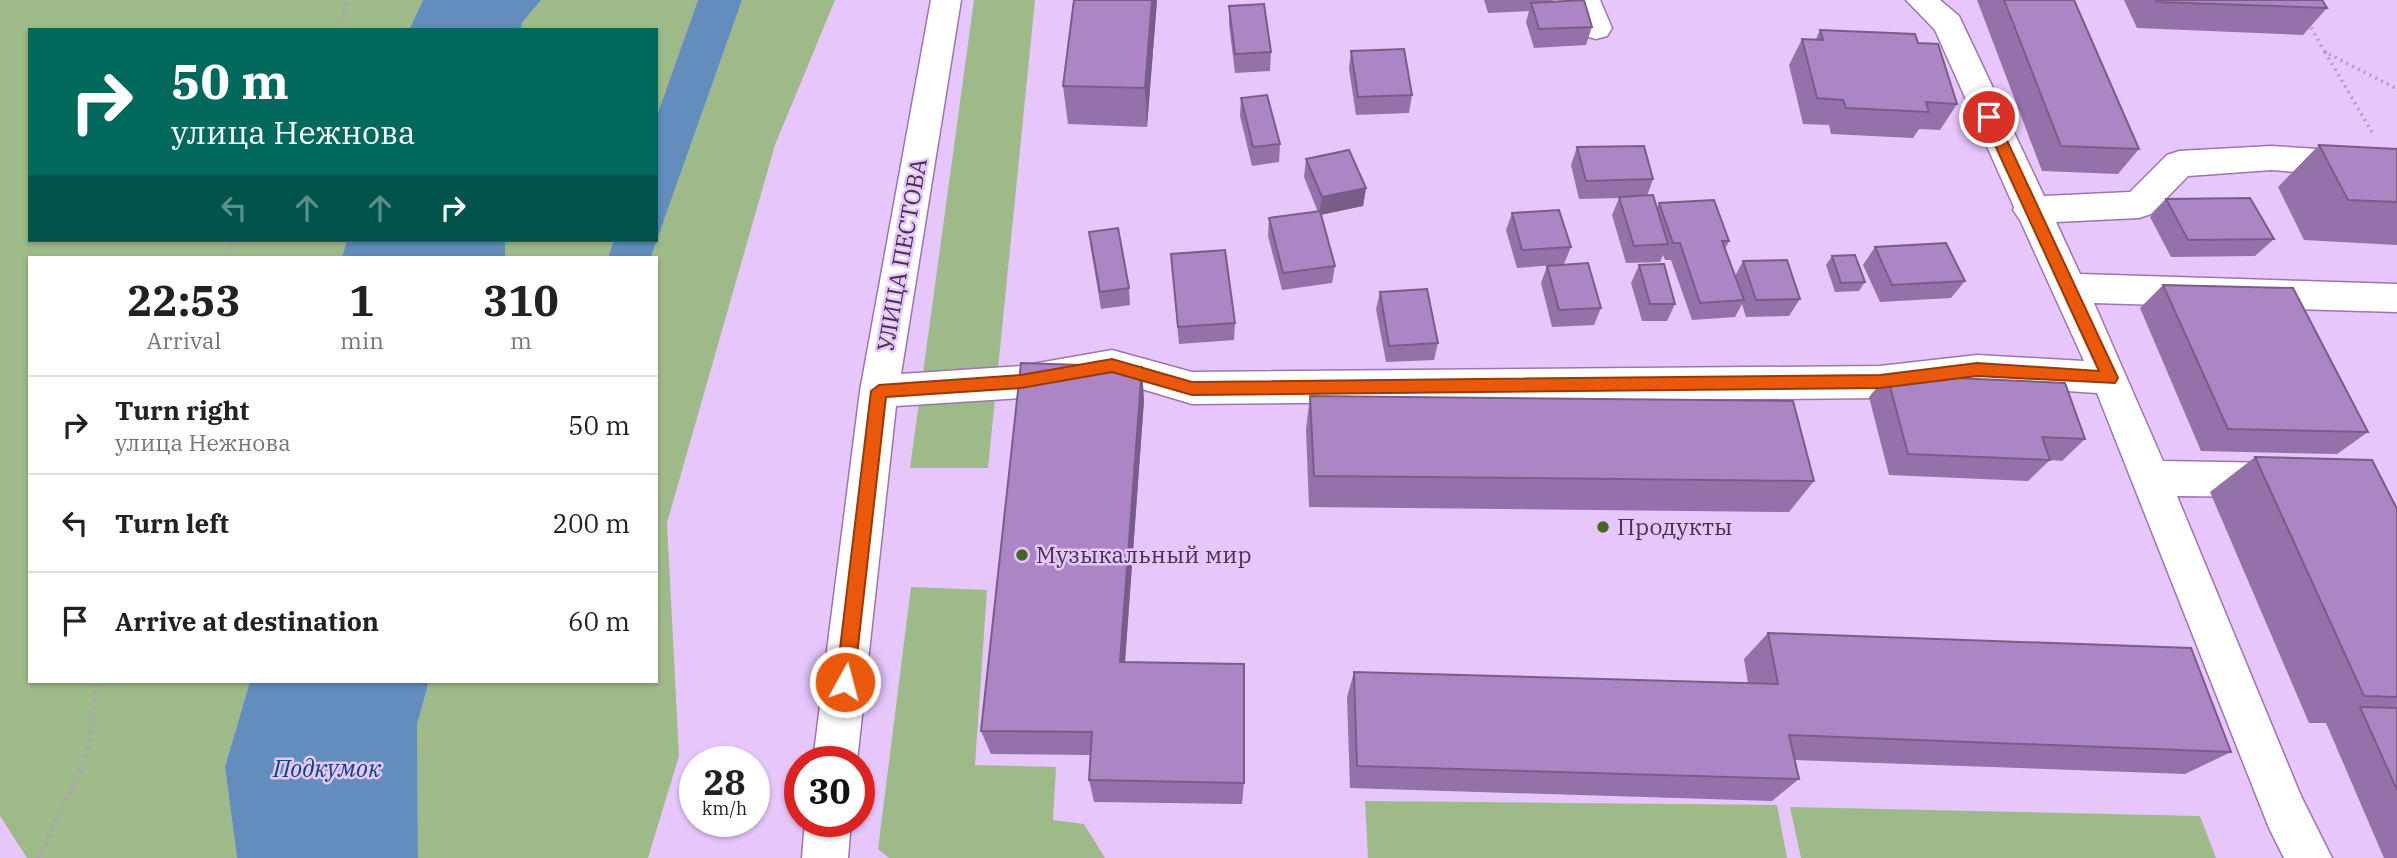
<!DOCTYPE html>
<meta charset="utf-8">
<style>
:root{--surface:#fff;--page:#f6f6f6;--text:#222;--muted:#767676;--line:#e0e0e0}
body{margin:0;font-family:"IBM Plex Serif",serif;background:var(--page);color:var(--text);height:100vh;display:flex;flex-direction:column;font-size:26px;white-space:nowrap}
*{box-sizing:border-box;margin:0}
p{font-size:23px;color:var(--muted)}
.icon{flex:none;width:38px;height:38px;fill:none;stroke:currentColor;stroke-width:2;stroke-linecap:round;stroke-linejoin:round}
.map{position:relative;flex:1;overflow:hidden}
.details{position:absolute;left:28px;top:256px;width:630px;height:427px;display:flex;flex-direction:column;background:var(--surface);border-radius:0px;box-shadow:0 2px 5px #0004}
.details>*{flex:none}
.guide{position:absolute;left:28px;top:28px;width:630px;height:214px;border-radius:0px;box-shadow:0 2px 5px #0004;background:#00695c;color:#fff;overflow:hidden}
.speed{position:absolute;left:679px;top:746px;display:flex;gap:14px;font-size:35px;font-weight:700;text-align:center}
.speed>*{display:grid;place-content:center;width:91px;height:91px;border-radius:50%;background:var(--surface);box-shadow:0 2px 5px #0004;line-height:1}
.speed small{font-size:18px;font-weight:400}
.speed .limit{border:10px solid #d22;background:#fff;color:#111}
.pin{position:absolute;display:grid;place-items:center;width:60px;height:60px;color:#fff;margin:-30px;border:4px solid #fff;border-radius:50%;box-shadow:0 2px 7px #0007}
.me{position:absolute;width:77px;margin:-38px;rotate:7deg;stroke-linejoin:round;filter:drop-shadow(0 0 5px #0008)}
.turn{display:flex;align-items:center;gap:24px;height:147px;padding:0 28px;font-size:32px}
.turn .icon{width:91px;height:91px;stroke-width:2.5}
.turn b{display:block;font-size:49px;line-height:60px}
.lanes{display:flex;align-items:center;height:66px;padding:0 28px;background:#0003;justify-content:center;gap:35px;direction:ltr}
.lanes .off{opacity:.35}
.eta{display:flex;justify-content:space-evenly;align-items:center;height:119px;text-align:center}
.eta b{font-size:42px;font-weight:700;line-height:49px}
ul{padding:0;list-style:none}
li{display:flex;align-items:center;gap:21px;height:98px;padding:0 28px;border-top:2px solid var(--line)}
li div{flex:1}
li b{display:block;font-size:26px}
li em{font-style:normal}
.map>svg:first-child{display:block}
.green{fill:#9fba89}
.water{fill:#628dbc}
.lines{fill:none;stroke-linecap:round;stroke-linejoin:round}
.minor-casing{stroke:#9b75b3;stroke-width:3}
.path-far1{stroke:#b59ac7;stroke-width:3.5;stroke-dasharray:2 4.5;stroke-linecap:butt}
.path{stroke:#b59ac7;stroke-width:4.5;stroke-dasharray:2 6;stroke-linecap:butt}
.minor{fill:#fff;fill-rule:evenodd}
.wall{fill:#9472a9}
.shaded-wall{fill:#785d89}
.building{fill:#ac85c4;stroke:#785d89;stroke-width:2}
.route{fill:#ea580c;stroke:#983908;stroke-width:2}
.poi-dot{fill:#456820;stroke:#e6c6fb;stroke-width:2.5}
.labels{text-anchor:middle;stroke-width:5;stroke-linejoin:round;paint-order:stroke}
.street-label{font-size:23px;fill:#43334e;stroke:#e6c6fb}
.poi-label{font-size:23px;fill:#43334e;stroke:#e6c6fb;text-anchor:start}
.water-label{font-size:24px;font-style:italic;fill:#044983;stroke:#e6c6fb}
</style>
<div class="map">
<svg width="2397" height="858" viewBox="0 0 2397 858">
<rect width="100%" height="100%" fill="#e6c6fb"/>
<g class="green">
<path d="M0,0H423L409,30H30V240H347L342,257H30V681H250L225,767L237,858H27L0,816Z"/>
<path d="M541,0H698L656,118V30H521L522,23Z"/>
<path d="M742,0H835L775,145L667,523L679,756L648,858H418L417,725L429,681H656V257H651Z"/>
<path d="M974,0H1035L988,468H910Z"/>
<path d="M505,240H614L608,257H505Z"/>
<path d="M911,587L987,590L975,765L1056,767L1053,820L1084,824L1105,858H889L878,849Z"/>
<path d="M1365,801L1777,805L1787,858H1368Z"/>
<path d="M1790,807L2200,816L2216,858H1801Z"/>
</g>
<g class="water">
<path d="M423,0H541L522,23L521,30H409Z"/>
<path d="M698,0H742L651,257H608L614,240H656V118Z"/>
<path d="M347,240H505V257H342Z"/>
<path d="M250,681H429L417,725L418,858H237L225,767Z"/>
</g>
<g class="lines">
<g class="minor-casing">
<g id="minor">
<path d="M931,0H961L901,374L1021,366L1112,350L1192,372L1880,366L1977,355L2084,361L2020,220L2013,210L2014,207L1935,30L1906,0H1940L1959,16L2044,196L2130,192L2167,155L2179,151L2271,146L2397,154V180L2271,170L2188,176L2151,214L2139,218L2056,222L2080,274L2397,284V312L2094,303L2163,461L2278,463L2292,468L2298,480L2292,492L2278,497L2177,496L2301,796L2332,858H2284L2269,828L2097,393L1977,385L1880,398L1192,404L1112,380L1021,398L896,406L857,761H813L860,391Z"/>
<path d="M1570,0H1600L1612,28L1607,36L1596,39L1585,36Z"/>
<path d="M805,821H851L848,858H802Z"/>
</g>
</g>
<g class="path-far1">
<path d="M2308,22L2325,52L2397,89"/>
<path d="M341,30L347,0"/>
<path d="M2325,52L2372,132"/>
<path d="M222,257L233,240"/>
</g>
<path class="path" d="M38,858L87,756L97,681"/>
<use href="#minor" class="minor"/>
</g>
<g class="wall">
<path d="M1157,0L1147,127L1068,124L1063,86Z"/>
<path d="M1484,0H1553L1552,2L1592,27L1586,45L1534,48L1526,22L1529,11L1488,13Z"/>
<path d="M1977,0H2074L2139,149L2118,174L2042,171Z"/>
<path d="M2124,0H2322L2327,8L2303,35L2137,28Z"/>
<path d="M1229,6L1271,52L1270,71L1235,73L1229,24Z"/>
<path d="M1820,30L1918,43L1957,104L1940,130L1919,129L1913,138L1831,134L1829,125L1803,124L1789,65L1802,39H1816Z"/>
<path d="M1351,51L1412,95L1409,113L1356,115L1349,69Z"/>
<path d="M1241,98L1280,144L1279,162L1252,166L1240,116Z"/>
<path d="M2319,145L2397,149V245L2304,240L2278,187Z"/>
<path d="M1577,147L1653,179L1647,196L1657,209L1659,203L1729,241L1725,249L1735,276L1743,261L1800,299L1789,316L1746,317L1742,304L1735,317L1692,320L1671,260H1665L1663,255L1660,262L1626,263L1612,215L1619,198L1579,199L1571,165Z"/>
<path d="M1306,159L1366,188L1363,206L1321,215L1335,266L1332,283L1282,290L1268,236L1269,218L1318,212L1304,177Z"/>
<path d="M2166,199L2274,239L2255,256L2171,257L2150,217Z"/>
<path d="M1512,213L1571,247L1564,264L1517,268L1506,230Z"/>
<path d="M1089,232L1129,288L1130,305L1101,309L1091,249Z"/>
<path d="M1875,247L1965,281L1951,298L1880,302L1863,265Z"/>
<path d="M1171,254L1235,323L1234,340L1179,344L1172,271Z"/>
<path d="M1832,256L1865,282L1859,291L1835,292L1826,265Z"/>
<path d="M1639,265L1675,304L1667,321H1642L1631,283Z"/>
<path d="M1547,266L1601,308L1594,325L1552,327L1541,283Z"/>
<path d="M2163,285L2368,432L2337,454L2201,451L2140,308Z"/>
<path d="M1380,292L1438,343L1434,360L1386,362L1376,309Z"/>
<path d="M1887,375L2085,439L2062,461L2050,460L2028,481L1889,475L1869,397Z"/>
<path d="M1310,396L1814,481L1789,512L1309,507L1306,429Z"/>
<path d="M1144,400L1125,662L1244,783L1242,804L1094,802L1089,780L1090,755L991,754L981,731Z"/>
<path d="M2255,457L2397,509V858H2384L2326,723H2309L2210,492Z"/>
<path d="M1768,633L2231,752L2185,774L1794,760L1799,779L1772,801L1350,788L1347,697L1354,672L1748,683L1744,659Z"/>
</g>
<g class="shaded-wall">
<path d="M1152,0H1157L1147,127L1145,88Z"/>
<path d="M1366,188L1363,206L1319,215L1322,197Z"/>
<path d="M1142,367L1144,400L1123,688L1120,662Z"/>
</g>
<g class="building">
<path d="M1074,0H1152L1145,88L1063,86Z"/>
<path d="M1584,0L1592,27L1539,29L1531,3Z"/>
<path d="M2004,0H2074L2139,149L2061,146Z"/>
<path d="M2156,0H2322L2327,8L2157,2Z"/>
<path d="M1264,4L1271,52L1235,54L1229,6Z"/>
<path d="M1820,30L1915,34L1918,43L1938,44L1957,104L1926,102L1929,112L1846,108L1843,100L1817,98L1802,39L1823,40Z"/>
<path d="M1404,49L1412,95L1358,97L1351,51Z"/>
<path d="M1267,95L1280,144L1253,147L1241,98Z"/>
<path d="M2319,145L2397,149V202L2348,200Z"/>
<path d="M1644,146L1653,179L1586,181L1577,147Z"/>
<path d="M1349,150L1366,188L1322,197L1306,159Z"/>
<path d="M1653,195L1668,244L1634,246L1619,197Z"/>
<path d="M2250,198L2274,239L2188,240L2166,199Z"/>
<path d="M1714,200L1729,241H1722L1744,300L1700,303L1680,243H1673L1659,203Z"/>
<path d="M1559,210L1571,247L1522,250L1512,213Z"/>
<path d="M1320,211L1335,266L1283,273L1269,218Z"/>
<path d="M1118,228L1129,288L1100,292L1089,232Z"/>
<path d="M1946,243L1965,281L1892,285L1875,247Z"/>
<path d="M1225,250L1235,323L1178,327L1171,254Z"/>
<path d="M1855,255L1865,282L1841,283L1832,256Z"/>
<path d="M1787,260L1800,299L1756,300L1743,261Z"/>
<path d="M1588,263L1601,308L1559,310L1547,266Z"/>
<path d="M1664,264L1675,304H1650L1639,265Z"/>
<path d="M2163,285L2293,288L2368,432L2228,429Z"/>
<path d="M1427,289L1438,343L1389,346L1380,292Z"/>
<path d="M1021,363L1142,367L1120,662L1244,664V783L1089,780L1092,732L981,731Z"/>
<path d="M1887,375L2065,383L2085,439L2042,437L2050,460L1908,454Z"/>
<path d="M1310,396L1793,401L1814,481L1314,476Z"/>
<path d="M2255,457L2372,460L2397,509V697L2364,696Z"/>
<path d="M1768,633L2191,648L2231,752L1789,735L1799,779L1357,766L1354,672L1778,684Z"/>
<path d="M2360,707L2397,708V790Z"/>
</g>
<path class="route" d="M1989,112L1996,117L2118,378L2115,383L1977,376L1880,388L1192,395L1112,372L1021,388L886,397L854,682L851,688L845,690L838,688L836,682L871,391L879,385L1021,375L1112,359L1192,382L1880,375L1977,363L2099,371L1982,117Z"/>
<g class="poi-dot">
<circle cx="1603" cy="527" r="7"/>
<circle cx="1022" cy="555" r="7"/>
</g>
<g class="labels">
<g class="street-label">
<text transform="translate(902 255) rotate(-80)" y="8">УЛИЦА ПЕСТОВА</text>
</g>
<g class="poi-label">
<text x="1617" y="535">Продукты</text>
<text x="1036" y="563">Музыкальный мир</text>
</g>
<g class="water-label">
<text x="327" y="777">Подкумок</text>
</g>
</g>
</svg>
<div class="speed"><div>28<small>km/h</small></div><div class="limit">30</div></div>
<div class="pin" style="left:1989px;top:117px;background:#d93025"><svg class="icon" aria-label="arrive" viewBox="0 0 24 24"><path d="M6 21V4h12l-3 4 3 4H6"/></svg></div>
<svg class="me" style="left:845px;top:682px" viewBox="-20 -20 40 40"><circle r="17" fill="#ea580c" stroke="#fff" stroke-width="3"/><path d="M0-11L8 9 0 5-8 9z" fill="#fff"/></svg>
<div class="guide">
<div class="turn"><svg class="icon" aria-label="right" viewBox="0 0 24 24"><path d="M7 20v-9h11M14 6l5 5-5 5"/></svg><div><b>50 m</b>улица Нежнова</div></div>
<div class="lanes"><svg class="icon off" aria-label="left" viewBox="0 0 24 24"><path d="M17 20v-9H6M10 6l-5 5 5 5"/></svg><svg class="icon off" aria-label="ahead" viewBox="0 0 24 24"><path d="M12 20V5M6 11l6-6 6 6"/></svg><svg class="icon off" aria-label="ahead" viewBox="0 0 24 24"><path d="M12 20V5M6 11l6-6 6 6"/></svg><svg class="icon" aria-label="right" viewBox="0 0 24 24"><path d="M7 20v-9h11M14 6l5 5-5 5"/></svg></div>
</div>
<section class="details">
<div class="eta">
<div><b>22:53</b><p>Arrival</p></div>
<div><b>1</b><p>min</p></div>
<div><b>310</b><p>m</p></div>
</div>
<ul>
<li><svg class="icon" aria-label="right" viewBox="0 0 24 24"><path d="M7 20v-9h11M14 6l5 5-5 5"/></svg><div><b>Turn right</b><p>улица Нежнова</p></div><em>50 m</em></li>
<li><svg class="icon" aria-label="left" viewBox="0 0 24 24"><path d="M17 20v-9H6M10 6l-5 5 5 5"/></svg><div><b>Turn left</b></div><em>200 m</em></li>
<li><svg class="icon" aria-label="arrive" viewBox="0 0 24 24"><path d="M6 21V4h12l-3 4 3 4H6"/></svg><div><b>Arrive at destination</b></div><em>60 m</em></li>
</ul>
</section>
</div>
